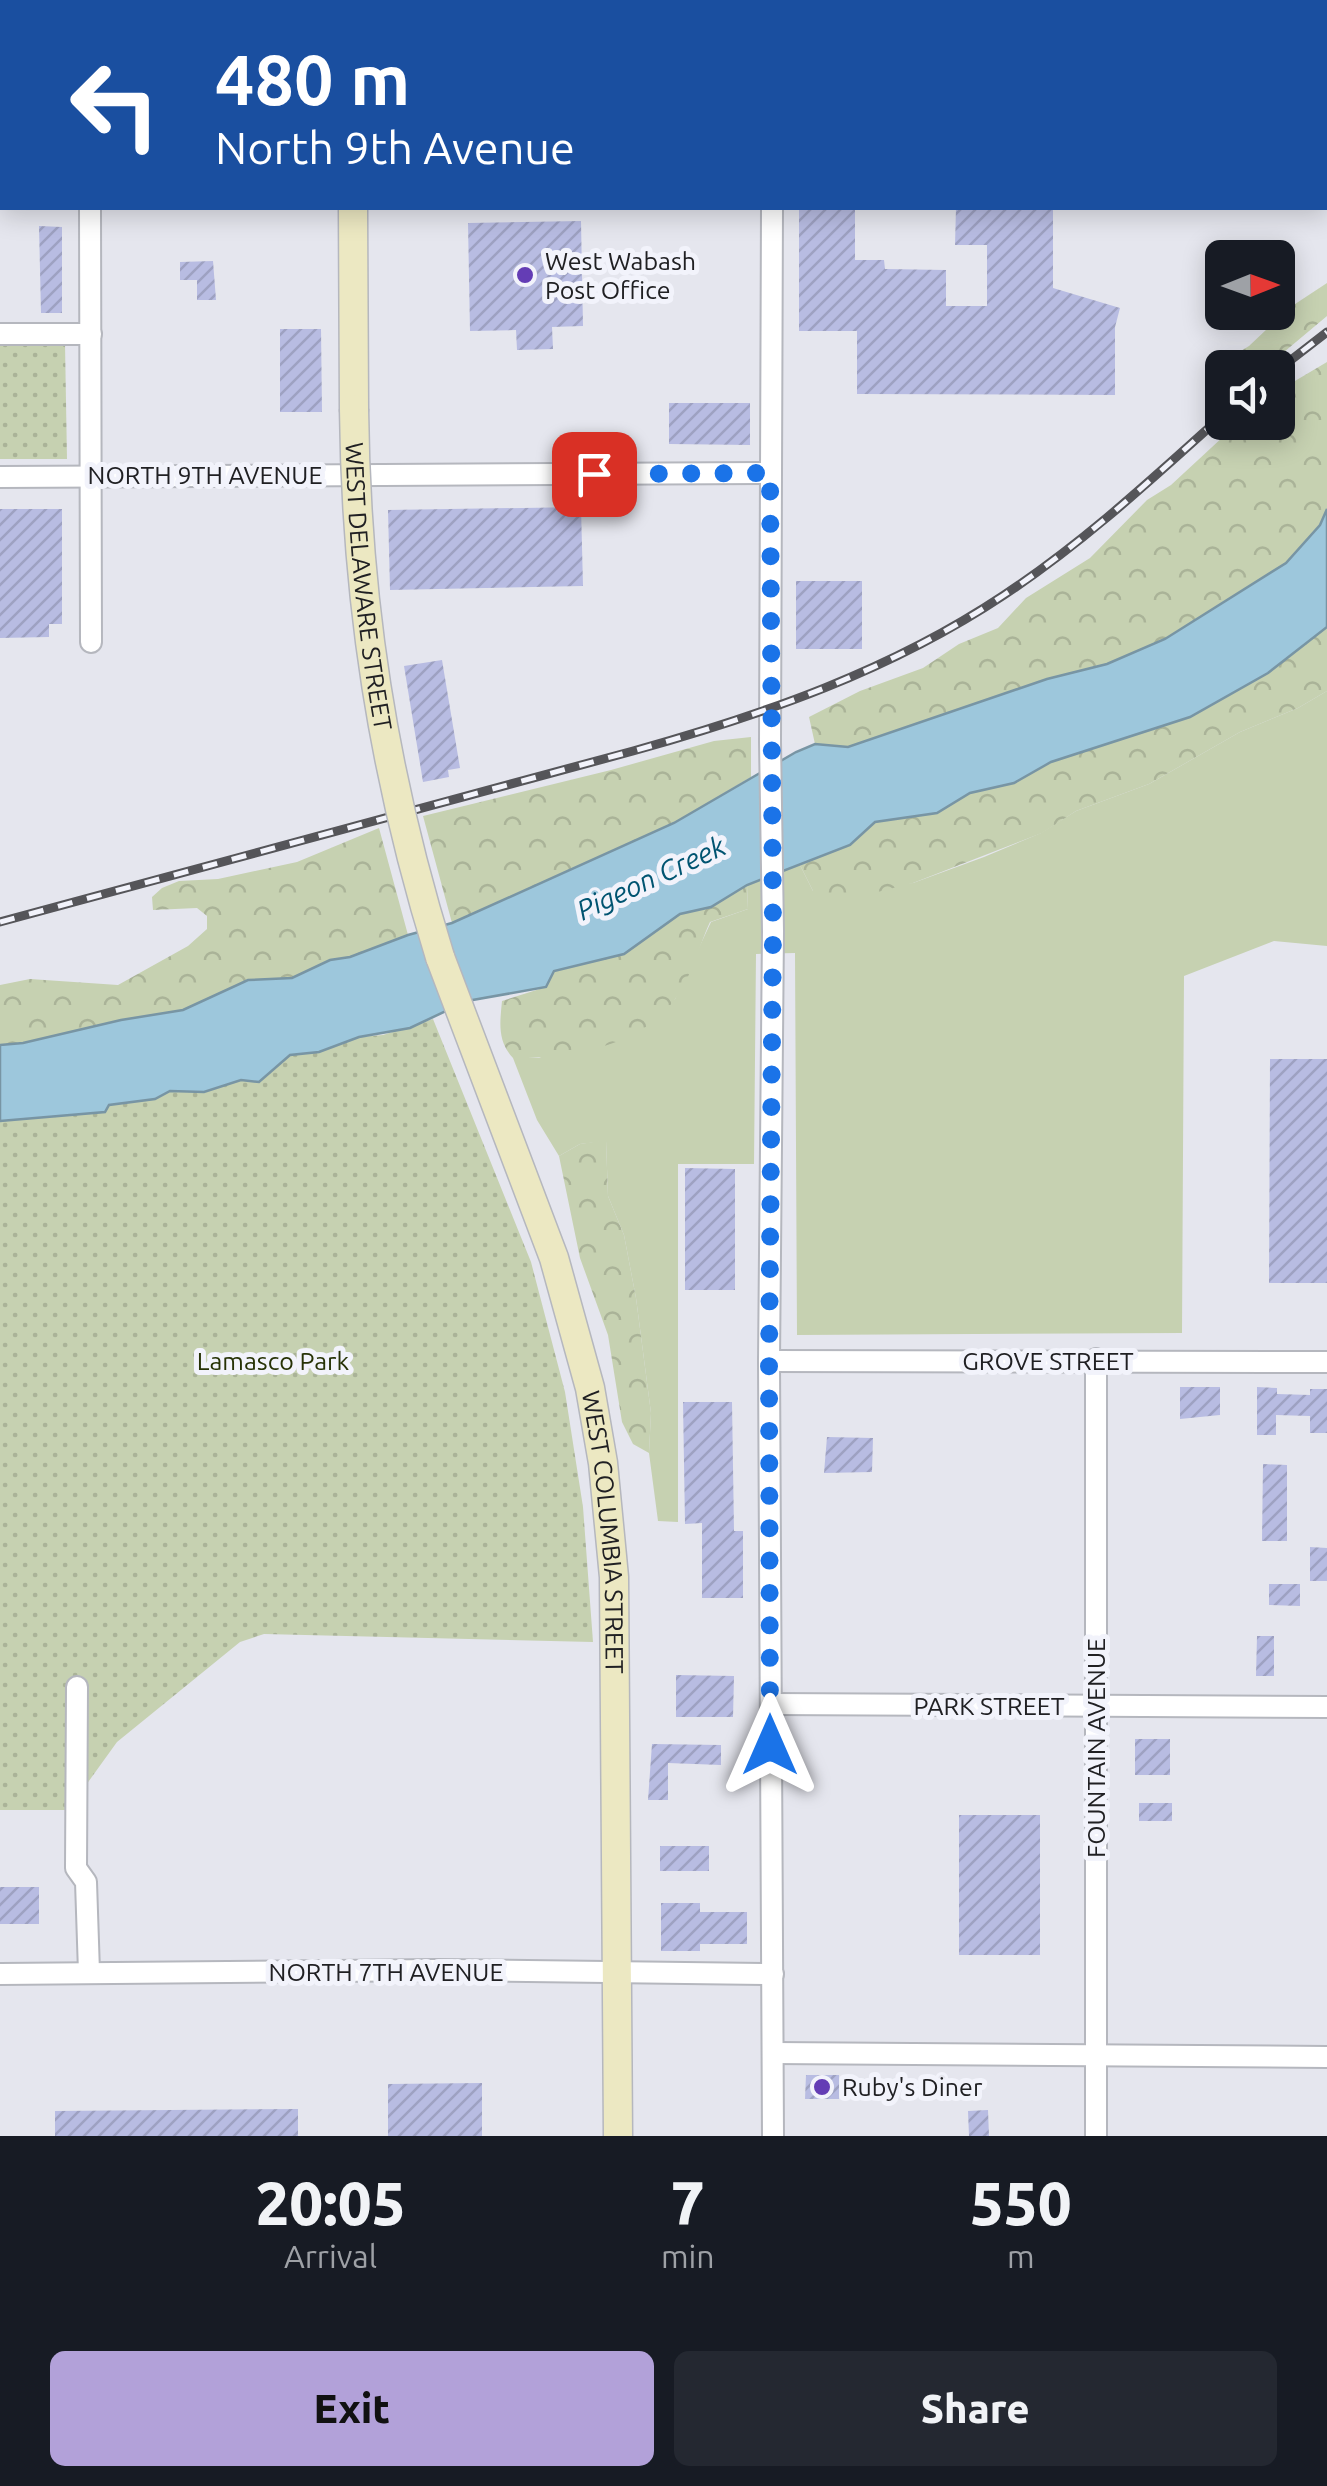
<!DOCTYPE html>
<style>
:root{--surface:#171b24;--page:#242831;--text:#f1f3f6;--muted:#9ea1a6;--accent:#b2a1d9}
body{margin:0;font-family:Ubuntu,sans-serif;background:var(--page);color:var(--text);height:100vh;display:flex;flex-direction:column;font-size:38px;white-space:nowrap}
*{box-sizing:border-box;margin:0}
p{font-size:32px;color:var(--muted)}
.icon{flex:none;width:55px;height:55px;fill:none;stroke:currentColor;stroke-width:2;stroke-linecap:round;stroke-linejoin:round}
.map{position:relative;height:2136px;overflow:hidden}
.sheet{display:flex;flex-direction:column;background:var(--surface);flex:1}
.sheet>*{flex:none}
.banner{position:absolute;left:0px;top:0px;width:1328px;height:210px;box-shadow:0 5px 25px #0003;background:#1a4fa0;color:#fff;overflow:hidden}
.needle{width:65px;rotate:89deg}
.buttons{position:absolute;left:1205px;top:240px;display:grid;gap:20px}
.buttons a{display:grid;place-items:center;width:90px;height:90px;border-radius:15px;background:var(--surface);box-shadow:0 5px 25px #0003;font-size:50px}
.pin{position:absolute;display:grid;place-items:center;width:85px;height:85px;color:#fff;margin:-42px;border-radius:20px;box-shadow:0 5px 15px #0006}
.me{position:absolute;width:110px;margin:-55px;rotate:0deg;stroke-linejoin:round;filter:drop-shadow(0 0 8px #0008)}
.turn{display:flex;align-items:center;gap:35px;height:210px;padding:0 50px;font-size:45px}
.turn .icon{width:130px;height:130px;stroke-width:2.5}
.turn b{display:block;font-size:70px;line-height:85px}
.eta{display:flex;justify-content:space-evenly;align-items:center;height:170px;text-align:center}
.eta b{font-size:60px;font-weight:800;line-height:70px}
.action{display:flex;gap:20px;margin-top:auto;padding:20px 50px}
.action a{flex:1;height:115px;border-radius:15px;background:var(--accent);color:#111;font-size:40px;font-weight:800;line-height:115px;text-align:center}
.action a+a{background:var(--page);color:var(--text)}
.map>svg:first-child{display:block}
.green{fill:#c6d1b1}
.forest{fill:url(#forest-crowns)}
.park{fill:url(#park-dots)}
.water{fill:#9dc7dc;stroke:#7895a4;stroke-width:2.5}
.building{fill:url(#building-hatch)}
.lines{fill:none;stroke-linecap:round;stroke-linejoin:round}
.minor-casing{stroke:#b5b7be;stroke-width:24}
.secondary-casing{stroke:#b5b7be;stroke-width:31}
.minor{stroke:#fff;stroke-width:20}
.secondary{stroke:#ece8c2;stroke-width:28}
.rail-casing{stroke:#555559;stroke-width:9}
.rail{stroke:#f2f3fb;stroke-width:5;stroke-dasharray:15;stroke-linecap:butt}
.secondary-bridge-casing{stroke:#b5b7be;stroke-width:31;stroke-linecap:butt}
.secondary-bridge{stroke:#ece8c2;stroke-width:28}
.route{stroke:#1a73e8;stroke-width:18;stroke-dasharray:0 32.4}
.poi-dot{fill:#643db5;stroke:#f2f3fb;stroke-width:4}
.labels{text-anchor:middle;stroke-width:10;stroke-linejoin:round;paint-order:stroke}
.poi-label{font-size:25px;fill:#202023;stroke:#f2f3fb;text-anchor:start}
.street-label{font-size:25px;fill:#202023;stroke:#f2f3fb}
.park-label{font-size:25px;fill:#263205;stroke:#f2f3fb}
.water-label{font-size:28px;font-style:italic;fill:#005471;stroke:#f2f3fb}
</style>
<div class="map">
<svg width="1327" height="2136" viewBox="0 0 1327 2136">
<defs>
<pattern id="forest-crowns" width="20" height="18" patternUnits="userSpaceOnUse" patternTransform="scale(2.5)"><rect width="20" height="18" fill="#c6d1b1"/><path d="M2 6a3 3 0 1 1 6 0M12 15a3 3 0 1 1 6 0" fill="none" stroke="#aab398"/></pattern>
<pattern id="park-dots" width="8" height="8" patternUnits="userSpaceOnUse" patternTransform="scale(2.5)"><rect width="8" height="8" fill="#c6d1b1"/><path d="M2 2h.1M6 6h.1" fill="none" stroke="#aab398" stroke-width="1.8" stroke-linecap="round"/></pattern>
<pattern id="building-hatch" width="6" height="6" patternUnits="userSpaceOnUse" patternTransform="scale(2.5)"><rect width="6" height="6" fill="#b8bce2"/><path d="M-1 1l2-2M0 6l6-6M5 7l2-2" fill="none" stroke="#9ea1c2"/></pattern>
</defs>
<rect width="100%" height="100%" fill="#e5e6ee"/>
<path class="green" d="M1327,691V946L1274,941L1184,976L1182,1333L797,1335L795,953L756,954L754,1164H678V1522L658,1521L649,1453L651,1413L636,1298L624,1235L608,1196L606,1141L580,1144L559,1156L537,1120L513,1058H539L675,999L711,922L748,909L747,885L800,865L813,891L913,883L984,857L1041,833L1076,811L1149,784L1240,732L1298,708Z"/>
<g class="forest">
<path d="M1327,283V316L1266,367L1222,368V388L1214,384L1210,370L1249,346L1289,308Z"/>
<path d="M1327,362V509L1320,525L1286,563L1165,639L1107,664L1047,679L847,747L815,744L809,717L860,691L923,668L959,644L998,628L1026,598L1090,558L1147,500L1171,485L1238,423L1278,422V391Z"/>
<path d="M1327,627V691L1298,708L1240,732L1149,784L1076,811L1042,833L913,883L842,901L827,900L813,891L800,865L850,845L875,822L937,813L971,793L1014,783L1051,762L1190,717L1268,673Z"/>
<path d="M751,737V777L674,823L452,923L423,816L611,770L714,741Z"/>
<path d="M379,828L408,935L350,957L330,960L292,978L248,980L183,1010L121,1020L23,1043L0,1045V985L30,979L118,985L188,946L207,929V916L197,908L153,910L152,897L162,888L179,881L218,879L297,862Z"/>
<path d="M747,885L748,909L710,922C699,946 691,978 675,999C641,1047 568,1059 513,1058C497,1041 500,1022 502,1001L546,987L554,971L624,954L680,914L711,907Z"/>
<path d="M606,1140L608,1196L624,1235L636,1298L651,1413L649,1453L633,1444L622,1422L608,1335L580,1258L559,1156L580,1144Z"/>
</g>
<g class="park">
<path d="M65,344L67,459H0V345Z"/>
<path d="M433,1019L531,1262L565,1392L583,1507L593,1642L264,1634L240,1642L117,1742L68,1810H0V1121L104,1112L109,1105L155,1099L170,1091L204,1092L241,1080L259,1082L290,1055L319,1052L359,1037L383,1035Z"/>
</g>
<path class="water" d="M1327,509V627L1268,673L1190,717L1051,762L1014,783L970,793L937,813L875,822L850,845L747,885L711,907L680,914L624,954L554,971L546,987L467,1001L410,1028L359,1037L319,1052L290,1055L259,1082L241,1080L204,1092L170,1091L155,1099L109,1105L105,1112L0,1121V1045L23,1043L121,1020L183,1010L248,980L292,978L330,960L350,957L408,935L452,923L674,823L796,752L815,744L848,747L1047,679L1107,664L1165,639L1286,563L1320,525Z"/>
<g class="building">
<path d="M799,208H855V260H884L885,269L946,270V306H987V245H955L956,208H1053V288L1120,308L1115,327V395L857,394V331H799Z"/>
<path d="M581,221L583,326L552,327L553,349L517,350L516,330L470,331L468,223Z"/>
<path d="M39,226L62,227V313H41Z"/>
<path d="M213,261L216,300H197V280H180V262Z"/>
<path d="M280,329H321L322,412H280Z"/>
<path d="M669,403H750V445L669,444Z"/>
<path d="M581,507L583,586L390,590L388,510Z"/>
<path d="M0,509H62V624H49V637L0,638Z"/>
<rect x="796" y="581" width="66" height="68"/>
<path d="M442,660L460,768L448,770L449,777L423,782L404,666Z"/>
<path d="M1270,1059H1327V1283H1269Z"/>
<path d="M685,1168L735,1169V1290H685Z"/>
<path d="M1180,1387H1220V1415L1180,1419Z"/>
<path d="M1257,1387L1277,1388V1394L1310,1395V1389H1327V1433H1310V1416L1276,1415V1435H1257Z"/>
<path d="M683,1402H732L734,1531H743V1598H702V1523L685,1524Z"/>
<path d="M827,1437L873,1438L872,1472L824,1473Z"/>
<path d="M1263,1464L1287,1465V1541H1262Z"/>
<path d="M1310,1547L1327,1548V1581H1310Z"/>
<path d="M1269,1584H1300V1606L1269,1605Z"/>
<path d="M1257,1636H1274V1676H1256Z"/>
<path d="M676,1675L734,1676L733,1717H676Z"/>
<rect x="1135" y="1739" width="35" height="36"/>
<path d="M652,1744L721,1745V1765L668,1763V1800H648Z"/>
<rect x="1139" y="1803" width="33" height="18"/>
<rect x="959" y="1815" width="81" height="140"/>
<rect x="660" y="1846" width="49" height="25"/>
<rect x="0" y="1887" width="39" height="37"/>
<path d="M661,1903H700V1912H747V1944H700V1951H661Z"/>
<path d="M806,2075H839V2099H805Z"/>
<path d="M482,2083V2136H388V2084Z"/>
<path d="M298,2109V2136H55V2111Z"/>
<path d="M988,2110L989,2136H969L968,2111Z"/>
</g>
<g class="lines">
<g class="minor-casing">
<g id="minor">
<path d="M89,0V2"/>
<path d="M617,0V2"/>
<path d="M773,0V2"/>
<path d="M1316,0L1320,2"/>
<path d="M0,55H2"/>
<path d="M0,95H2"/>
<path d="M90,208L91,642"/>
<path d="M772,208L770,742L773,931L769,1361L773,2136"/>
<path d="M0,334H91"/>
<path d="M0,477L769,473"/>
<path d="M1096,1359V2136"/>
<path d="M769,1361L1327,1362"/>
<path d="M77,1687L76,1868L86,1882L89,1972"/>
<path d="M771,1704L1327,1707"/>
<path d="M0,1974L438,1970L773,1974"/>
<path d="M773,2053L1327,2057"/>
</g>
</g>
<g class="secondary-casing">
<g id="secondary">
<path d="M352,0V2"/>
<path d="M353,208L354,409"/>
<path id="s1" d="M440,957L554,1258L590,1388L603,1463L614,1577L618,2136"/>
</g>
</g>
<use href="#minor" class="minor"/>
<use href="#secondary" class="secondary"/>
<g class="rail-casing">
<g id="rail">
<path d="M1278,370L1327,332"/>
<path d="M0,922L633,751C765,714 890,671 1004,595C1083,543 1152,479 1222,416"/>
</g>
</g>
<use href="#rail" class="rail"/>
<g class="secondary-bridge-casing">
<g id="secondary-bridge">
<path id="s2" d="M354,409C356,600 383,774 440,957"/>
</g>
</g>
<use href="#secondary-bridge" class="secondary-bridge"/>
</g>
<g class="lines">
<path class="route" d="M594,474L770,473L773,931L769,1360L770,1745"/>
</g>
<g class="poi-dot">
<circle cx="525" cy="275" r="10"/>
<circle cx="822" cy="2087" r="10"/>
</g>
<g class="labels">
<g class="poi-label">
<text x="545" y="270">West Wabash<tspan x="545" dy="29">Post Office</tspan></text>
<text x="842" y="2096">Ruby's Diner</text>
</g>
<g class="street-label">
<text x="205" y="484">NORTH 9TH AVENUE</text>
<text dy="9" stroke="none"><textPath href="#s2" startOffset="178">WEST DELAWARE STREET</textPath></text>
<text x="1048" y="1370">GROVE STREET</text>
<text dy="9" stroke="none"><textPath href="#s1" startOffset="602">WEST COLUMBIA STREET</textPath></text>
<text x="989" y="1715">PARK STREET</text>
<text transform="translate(1096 1748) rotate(-90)" y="9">FOUNTAIN AVENUE</text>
<text x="386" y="1981">NORTH 7TH AVENUE</text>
</g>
<g class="park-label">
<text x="273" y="1370">Lamasco Park</text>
</g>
<g class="water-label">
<text transform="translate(651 878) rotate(-25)" y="10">Pigeon Creek</text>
</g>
</g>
</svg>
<div class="buttons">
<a><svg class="needle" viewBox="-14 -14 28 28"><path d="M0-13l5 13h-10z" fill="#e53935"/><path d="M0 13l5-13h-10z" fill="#9ea1a6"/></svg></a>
<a><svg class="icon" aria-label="sound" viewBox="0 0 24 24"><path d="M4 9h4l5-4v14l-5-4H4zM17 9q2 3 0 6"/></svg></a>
</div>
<div class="pin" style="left:594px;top:474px;background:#d93025"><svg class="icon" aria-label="arrive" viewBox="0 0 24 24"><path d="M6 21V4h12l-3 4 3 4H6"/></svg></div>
<svg class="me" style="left:770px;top:1745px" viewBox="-20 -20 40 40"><path d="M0-17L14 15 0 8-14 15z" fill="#1a73e8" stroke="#fff" stroke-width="4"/></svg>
<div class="banner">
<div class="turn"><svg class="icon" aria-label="left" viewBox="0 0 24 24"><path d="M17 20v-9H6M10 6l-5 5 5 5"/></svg><div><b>480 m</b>North 9th Avenue</div></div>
</div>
</div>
<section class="sheet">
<div class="eta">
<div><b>20:05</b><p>Arrival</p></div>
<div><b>7</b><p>min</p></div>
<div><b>550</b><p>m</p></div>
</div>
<div class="action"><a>Exit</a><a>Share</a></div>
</section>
